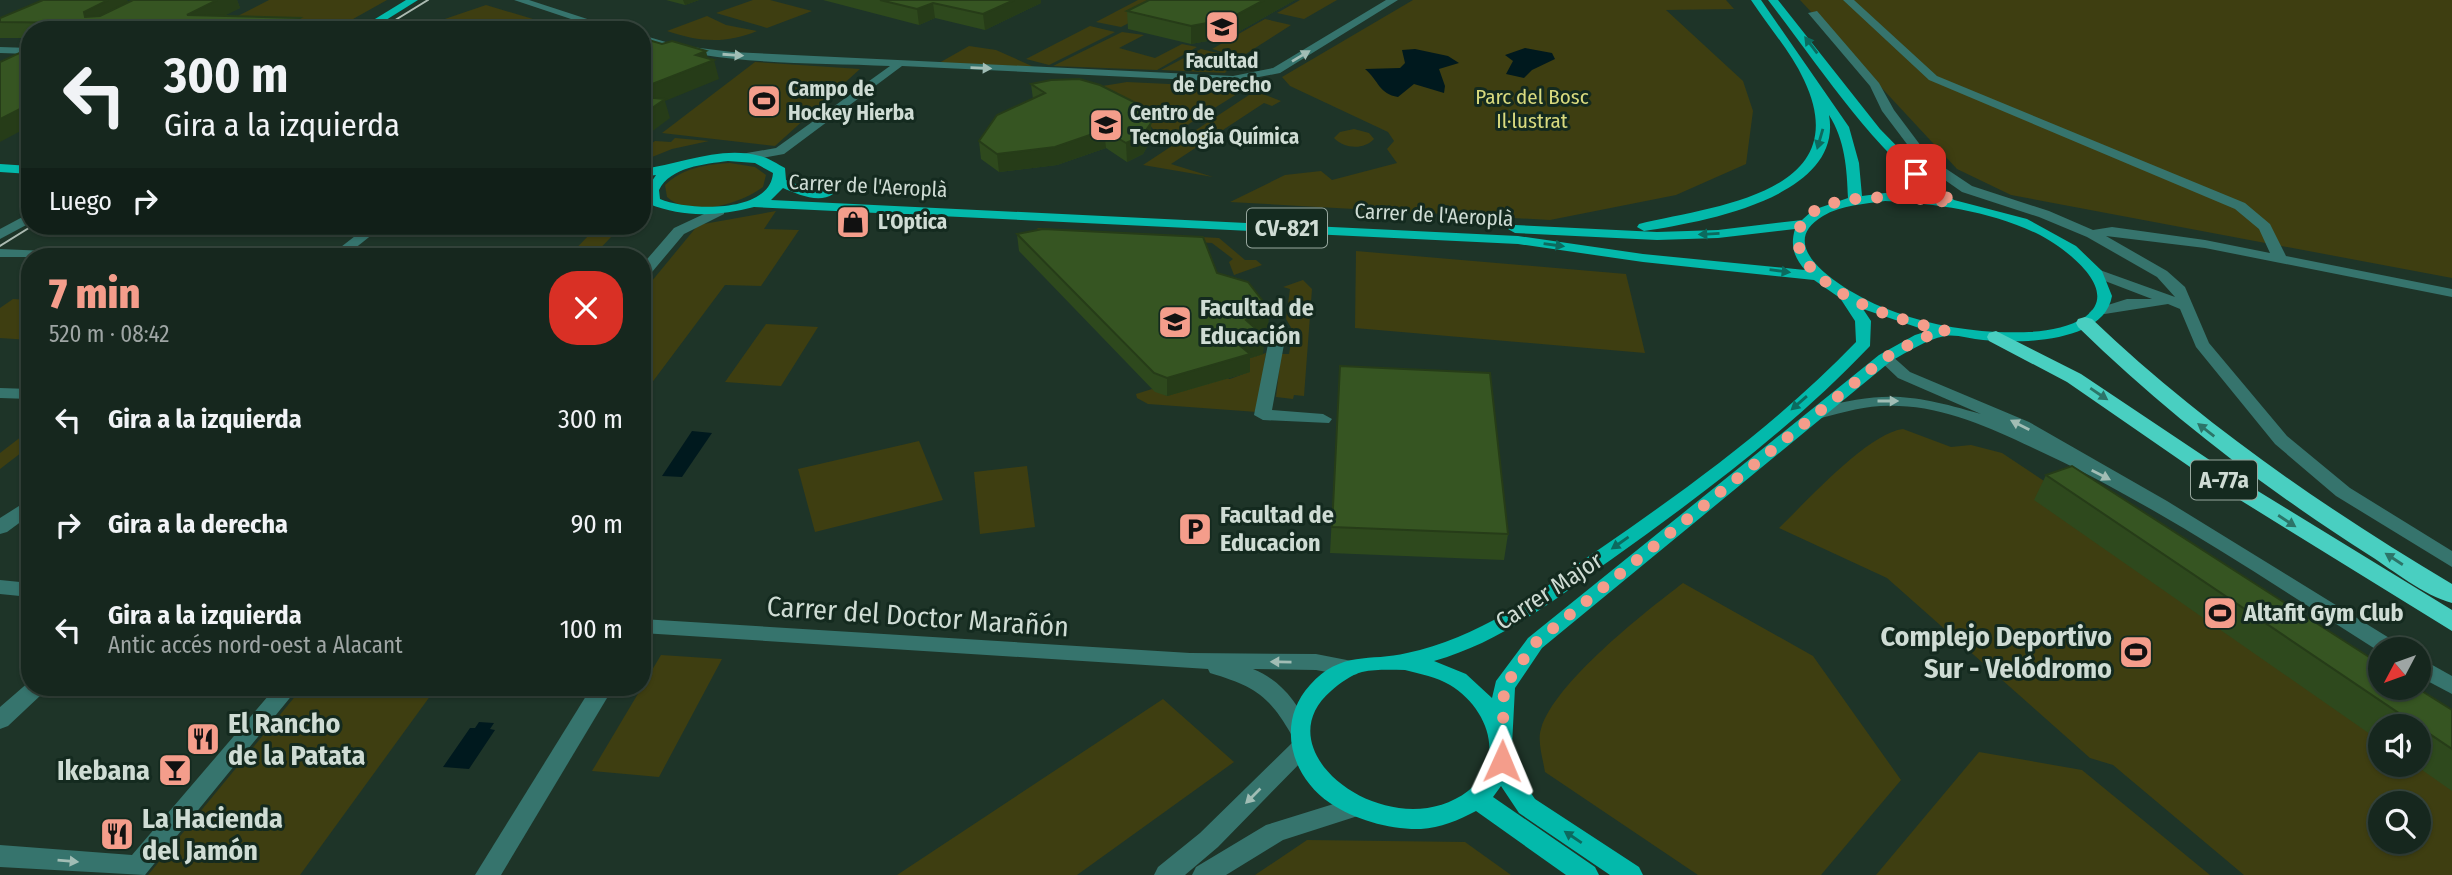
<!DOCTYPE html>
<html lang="es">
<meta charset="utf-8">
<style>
:root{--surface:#16271e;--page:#1f2f27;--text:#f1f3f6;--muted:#9ea5a4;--line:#35443c;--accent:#f49d8b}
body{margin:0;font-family:"Fira Sans Condensed",sans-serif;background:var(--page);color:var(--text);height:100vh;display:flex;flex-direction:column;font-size:26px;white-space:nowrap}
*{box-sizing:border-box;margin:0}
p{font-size:23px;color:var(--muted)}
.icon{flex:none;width:38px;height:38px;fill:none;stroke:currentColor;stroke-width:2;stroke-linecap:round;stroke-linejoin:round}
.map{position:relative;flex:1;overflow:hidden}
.drawer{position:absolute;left:21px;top:248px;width:630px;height:448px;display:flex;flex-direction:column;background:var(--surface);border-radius:28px;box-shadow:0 2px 5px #0004,0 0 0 2px var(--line)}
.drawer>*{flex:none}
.guide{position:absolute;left:21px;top:21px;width:630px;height:214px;border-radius:28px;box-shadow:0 2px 5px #0004,0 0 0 2px var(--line);background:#16271e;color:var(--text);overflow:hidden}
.needle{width:46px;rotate:229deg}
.buttons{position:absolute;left:2368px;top:637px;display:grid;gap:14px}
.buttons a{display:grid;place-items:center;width:63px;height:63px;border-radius:50%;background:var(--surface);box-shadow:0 2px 5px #0004,0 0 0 2px var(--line);font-size:35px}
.pin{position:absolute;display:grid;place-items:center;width:60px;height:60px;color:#fff;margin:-30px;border-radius:14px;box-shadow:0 4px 10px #0006}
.me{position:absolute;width:77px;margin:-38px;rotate:1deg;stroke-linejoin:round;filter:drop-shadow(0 0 5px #0008)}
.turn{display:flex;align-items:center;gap:24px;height:147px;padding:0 28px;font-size:32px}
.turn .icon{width:91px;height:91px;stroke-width:2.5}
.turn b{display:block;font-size:49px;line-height:60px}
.then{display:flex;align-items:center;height:66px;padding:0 28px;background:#0003;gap:14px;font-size:26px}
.round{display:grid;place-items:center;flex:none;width:74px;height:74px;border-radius:28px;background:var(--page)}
.headline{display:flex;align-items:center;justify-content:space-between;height:119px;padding:0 28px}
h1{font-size:42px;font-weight:800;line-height:52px;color:var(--accent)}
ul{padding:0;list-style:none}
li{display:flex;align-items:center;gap:21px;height:105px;padding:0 28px}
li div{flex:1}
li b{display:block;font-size:26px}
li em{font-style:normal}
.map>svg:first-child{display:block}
.green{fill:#3e3e11;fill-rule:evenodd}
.water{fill:#00191e}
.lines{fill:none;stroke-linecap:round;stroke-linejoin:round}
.minor{fill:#36746d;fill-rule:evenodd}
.major{fill:#03b9ab;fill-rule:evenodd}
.highway{fill:#49cfc1;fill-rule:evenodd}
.tram{stroke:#abbab1;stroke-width:2}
.wall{fill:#2e491d}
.shaded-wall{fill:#263c18}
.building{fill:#365522;stroke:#263c18;stroke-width:2}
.oneway{fill:#0c6a5e}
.oneway2{fill:#a1bdb5}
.oneway3{fill:#2c7468}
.route{stroke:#f49d8b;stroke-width:12;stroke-dasharray:0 21.6}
.labels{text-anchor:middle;stroke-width:6;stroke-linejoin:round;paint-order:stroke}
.far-poi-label{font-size:21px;font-weight:bold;fill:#cfdcd4;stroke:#142a1f;text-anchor:start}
.far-park-label{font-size:21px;fill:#d9da7e;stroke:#142a1f}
.far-street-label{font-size:21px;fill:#cfdcd4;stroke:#142a1f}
.shield{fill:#142a1f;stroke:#97a79e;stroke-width:2}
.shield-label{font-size:23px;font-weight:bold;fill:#cfdcd4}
.poi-label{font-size:24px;font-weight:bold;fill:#cfdcd4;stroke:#142a1f;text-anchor:start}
.street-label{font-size:24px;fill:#cfdcd4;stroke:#142a1f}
.near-street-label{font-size:28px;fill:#cfdcd4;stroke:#142a1f}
.near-poi-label{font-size:28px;font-weight:bold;fill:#cfdcd4;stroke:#142a1f;text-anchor:end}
</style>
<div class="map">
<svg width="2452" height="875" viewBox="0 0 2452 875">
<rect width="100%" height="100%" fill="#1e3428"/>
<g class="green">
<path d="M269,0H387L337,28L224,23Z"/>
<path d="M753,0H770L812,11L767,28L716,13Z"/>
<path d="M1138,0H1174L1121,27L1096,22Z"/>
<path d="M1300,0H1337L1304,19L1277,13Z"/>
<path d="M1413,0H1726L1734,9L1666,10L1743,81L1753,111L1746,164L1676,195L1550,220L1230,202L1285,175L1321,171L1332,180L1397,163L1387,149L1394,141L1388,132L1290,86L1282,77Z"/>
<path d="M1800,0H2452V278L2011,195L1957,169Z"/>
<path d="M486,5L563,28L456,30L433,23Z"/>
<path d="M707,16L726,25L757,31C726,44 699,42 667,31Z"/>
<path d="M1265,19L1291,25L1241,57L1212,49Z"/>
<path d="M1090,26L1115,32L1049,65L1026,59Z"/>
<path d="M1122,32L1144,35L1119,48L1155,58L1182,44L1197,47L1157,70L1053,66Z"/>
<path d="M969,46L996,50L1034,67L939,63Z"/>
<path d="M1201,49L1238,58L1225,73L1161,70Z"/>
<path d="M755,62L860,69L775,146L662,133Z"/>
<path d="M1127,82L1231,87L1245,89L1160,142C1148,107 1104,102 1072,91Z"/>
<path d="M1255,91L1281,101L1272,106L1264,103L1171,164L1213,177L1143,165Z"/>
<path d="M1354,129L1369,133L1374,139C1364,150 1344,149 1334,138L1340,132Z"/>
<path d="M675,138L709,141L672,149L642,161V150L655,141L671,142Z"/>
<path d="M730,163L755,167L766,175L763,187C740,204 691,219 667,197L665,185C682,168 708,164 730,163Z"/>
<path d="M776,211L764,229L799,230L761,286L725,285L642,396V293L698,225Z"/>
<path d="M1037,228L1219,238L1245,260H1256L1262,265L1234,275L1229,262L1233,259L1212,243L1144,239L1050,241Z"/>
<path d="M589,235L612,236L592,257H568Z"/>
<path d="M1356,251L1626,274L1645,353L1355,328Z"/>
<path d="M1303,280L1312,289L1304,396L1294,395L1293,399L1276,397L1281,354H1289L1293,331L1286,319L1290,289L1283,287Z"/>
<path d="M13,299L30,300V340L0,338V308Z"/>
<path d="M766,324L818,327L781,386L725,382Z"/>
<path d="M1266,353L1257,412L1148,404L1137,398L1136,394L1152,389L1167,396L1226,378L1230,379L1249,372L1238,362Z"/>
<path d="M1903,429L1951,447L1971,445L2002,453L2414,726H2380V765H2418L2452,751V875H2244L2113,765L2090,758L1887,578L1779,528C1806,502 1868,433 1903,429ZM2380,803H2418V842H2380Z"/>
<path d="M30,430V446L0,469V453Z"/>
<path d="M919,441L943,500L815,532L798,469Z"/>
<path d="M1027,466L1035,527L980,534L974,472Z"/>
<path d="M1683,583L1813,656L1901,780L1821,875H1698L1545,772C1543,759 1537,741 1541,729C1554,683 1645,612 1683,583Z"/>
<path d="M661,655L722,659L659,777L592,771Z"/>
<path d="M302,688H436L300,875H148Z"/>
<path d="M1163,699L1234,762L1077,875H897Z"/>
<path d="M1979,752L2082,770L2210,875H1876Z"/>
<path d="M1307,840L1465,842L1511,875H1255Z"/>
</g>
<g class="water">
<path d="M1525,48L1552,53L1555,59L1532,70L1524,78L1506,74L1513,61L1505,55Z"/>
<path d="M1415,49L1448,56L1459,63L1439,69L1445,86L1444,93L1414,84L1398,97C1379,94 1379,81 1365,69L1400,68L1405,63L1402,50Z"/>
<path d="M692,431L712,433L682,477L662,476Z"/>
<path d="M479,722L494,723L490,729L495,730L469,769L443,767L470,728H475Z"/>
</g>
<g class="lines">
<g class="minor">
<path d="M514,0H529L621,30H604Z"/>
<path d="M1386,0H1398L1280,73L1233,82L902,66L784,154L745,161L741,160V154L776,148L890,66C808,62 721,66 642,41V35L676,45L732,52L1233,76L1273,68Z"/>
<path d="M1843,0H1854L1937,76L2245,203L2270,224L2286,256L2452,289V297L2205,248L2106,236L2167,271L2185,287L2209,343L2287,436L2350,488L2452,551V567L2336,496L2275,444L2196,347L2180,309L2168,304L2092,316L2089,313L2092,310L2127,299H2152L2092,276L2090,273L2097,269L2175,297L2157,277L2087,237L2039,217L1962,192L1922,164L1882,111L1870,86L1808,13L1817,11L1879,83L1894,110L1930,158L1972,186L2049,211L2093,230L2112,227L2205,240L2270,253L2259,229L2235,209L1929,80Z"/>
<path d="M0,47L30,48V54L0,53Z"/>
<path d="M719,207L724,208V214L684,234L647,278L642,279V265L674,228Z"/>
<path d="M30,213V223L0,239V229Z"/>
<path d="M368,226H383L344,257H328Z"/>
<path d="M0,249L93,253L100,257H0Z"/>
<path d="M1277,334L1285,339L1272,410L1323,414L1332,419L1329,423L1263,420L1254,415L1269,339Z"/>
<path d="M1885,353L1891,355L1910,372L2029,422L2167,501L2399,644L2402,649H2380V652C2266,580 2154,503 2031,447C1991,428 1944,407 1899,406C1871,404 1848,411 1821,418L1815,417L1812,413L1815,409C1885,390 1912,394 1981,414L1898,378L1877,358Z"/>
<path d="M0,388L30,389V399L0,398Z"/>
<path d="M30,499V515L7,532L0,534V518Z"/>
<path d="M0,580L30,583V597L0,594Z"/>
<path d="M642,619L1190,653L1316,654L1357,662L1360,668L1357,674L1349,676L1316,670L1253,669C1282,681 1296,702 1310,728L1307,734L1299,737L1291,734C1268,694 1253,686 1210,673L1208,669L642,633Z"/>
<path d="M2418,657L2452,676V694L2418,676Z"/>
<path d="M30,681V688H45L42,694L8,726L0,729V707Z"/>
<path d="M275,688H298L145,875L0,867V845L132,855Z"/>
<path d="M591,688H613L501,875H475Z"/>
<path d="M1301,739L1309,742L1312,748L1309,754L1218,847L1185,875H1154L1158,867L1200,833L1293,742Z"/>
<path d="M1356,797L1364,800L1368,807L1364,814L1283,840L1226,875H1192L1196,867L1266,825Z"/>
</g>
<g class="major">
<path d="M406,0H418L370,30H357Z"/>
<path d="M1751,0H1761L1849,127L1859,163L1862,196L1885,193L1937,197C1871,147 1819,66 1768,0H1778L1880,129L1926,176L1954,200L2027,219L2076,246L2102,271L2112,296C2104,343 2019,344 1983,340C1971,339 1956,334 1945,336C1925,340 1908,352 1891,361L1542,648L1515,688L1511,764L1535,799L1639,867L1643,875H1610L1519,813L1501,786L1493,797L1595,867L1599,875H1566L1476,811C1459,820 1440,828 1421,829C1391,830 1355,820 1330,803C1290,776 1276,722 1310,685C1341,650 1370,662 1407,653C1442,646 1474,631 1505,614C1538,595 1569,569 1601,548C1691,486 1780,421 1856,342L1855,321L1840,298L1814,280L1643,262L1518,244L754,207C719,216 684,218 649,204L646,190L656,175L642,177V169C680,164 722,145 760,156C769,158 777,164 785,168L786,180L808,189L826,190L833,194C819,204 797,194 783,188L771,200L1518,236L1643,254L1805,270C1794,257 1790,246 1795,229L1718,238L1657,240L1515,233L1508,229L1515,225L1657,232L1718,230L1802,220L1813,210L1848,198C1847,169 1845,140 1829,115C1844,198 1701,222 1644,231L1637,227L1639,224C1714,206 1858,194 1804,80C1791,52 1768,26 1751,0ZM728,161L755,163L773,173C770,214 689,211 660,199L659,190C670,167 705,164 728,161ZM1885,201C1939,204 1991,211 2040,235C2063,247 2123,290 2085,317C2061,333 2024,333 1996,332C1958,330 1918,322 1882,307C1855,296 1767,249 1823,216C1841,205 1865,204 1885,201ZM1863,309L1928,331L1915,335L1879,355L1528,638L1496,681L1492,698L1466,674L1434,661C1502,642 1555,599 1612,559C1703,494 1793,427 1870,346L1871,321ZM1405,670C1421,674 1436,677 1450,685C1488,708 1507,760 1468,791C1392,849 1259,753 1331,691C1340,683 1351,675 1362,672C1376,669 1391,670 1405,670Z"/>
<path d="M0,164L30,166V174L0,172Z"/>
</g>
<g class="highway">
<path d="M2085,317L2092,319C2201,423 2323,507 2452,584V603C2423,595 2394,571 2369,555C2264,488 2167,414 2078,327L2076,323L2078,319Z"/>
<path d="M1996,331L2081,374L2235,477L2452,610V631L2219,487L2067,382L1989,341L1987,337L1989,333Z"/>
</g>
<g class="tram">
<path d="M379,30L428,0"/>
<path d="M0,246L32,226"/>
</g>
</g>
<g class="wall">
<path d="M43,0H127L128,3L133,0H237L240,8L223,16L300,18L305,30H30V38H0V18Z"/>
<path d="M666,0H699L685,5Z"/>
<path d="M823,0H1041V3L985,30L935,18L919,25Z"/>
<path d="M1149,0H1295L1229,37L1191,44L1128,29L1127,11Z"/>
<path d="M1031,84L1151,123V140L1143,154L1127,162L1106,148L1057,165L999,172L981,159L979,141L1033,99Z"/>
<path d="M1017,234L1217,273L1269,309L1268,327L1259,331L1264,336L1263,354L1250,358V372L1167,396L1155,392L1019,251Z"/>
<path d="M1340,366L1508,534L1504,560L1330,553Z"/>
<path d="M2046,475L2452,710V791L2415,765H2418V726H2380V741L2034,500Z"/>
</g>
<g class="shaded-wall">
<path d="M108,0H127L131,8L92,28L85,17L84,12Z"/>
<path d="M217,0H237L240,8L197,30L187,15Z"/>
<path d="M683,0H699L685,5Z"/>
<path d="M1014,0H1041V3L985,30L983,14Z"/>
<path d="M1264,0H1295L1229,37L1191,44V26Z"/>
<path d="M933,3L935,18L919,25L917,9Z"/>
<path d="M300,18L305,30H280Z"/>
<path d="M706,51L709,63L714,60L719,79L665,101L670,118L642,139V88L696,55Z"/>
<path d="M30,104V126L0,142V119Z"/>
<path d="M1151,123V140L1143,154L1127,162L1126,143Z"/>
<path d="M1104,130L1106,148L1057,165L999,172L997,154Z"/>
<path d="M1269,309L1268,327L1246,337V320Z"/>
<path d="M1264,336L1263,354L1250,358V372L1167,396V378L1238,344Z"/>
</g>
<g class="building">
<path d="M43,0H108L84,12L85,17L100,16L133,0H217L187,15L300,18L280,30H69L83,23L0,22V18Z"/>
<path d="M880,0H1014L983,14L933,3L917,9Z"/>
<path d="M1149,0H1264L1229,19L1191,26L1127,11Z"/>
<path d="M591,23L613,30H574Z"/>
<path d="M642,38L662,44L672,41L706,51L696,55L714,60L642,88Z"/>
<path d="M30,48V104L0,119V62Z"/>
<path d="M1079,79L1100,85L1138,104L1151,123L1142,136L1126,143L1104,130L1055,147L997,154L979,141L997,115L1045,93L1031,84L1051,80Z"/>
<path d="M642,97L665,99L642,115Z"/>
<path d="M1043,229L1203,237L1217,273L1248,282L1269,309L1246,320L1264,336L1238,344L1250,354L1167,378L1154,373L1017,234Z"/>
<path d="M1340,366L1490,373L1508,534L1332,527Z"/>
<path d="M2072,466L2380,664V688H2417L2452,710V749L2046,475Z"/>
</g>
<defs><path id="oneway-solid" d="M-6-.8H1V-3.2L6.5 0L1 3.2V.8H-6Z" transform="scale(1.75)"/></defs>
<g class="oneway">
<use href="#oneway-solid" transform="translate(1811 45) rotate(-127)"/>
<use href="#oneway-solid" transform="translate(1820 139) rotate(106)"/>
<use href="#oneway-solid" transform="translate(1709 234) rotate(177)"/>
<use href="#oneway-solid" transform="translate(1554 245) rotate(8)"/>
<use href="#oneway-solid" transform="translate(1780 271) rotate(7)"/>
<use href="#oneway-solid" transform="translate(1799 403) rotate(139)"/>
<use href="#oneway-solid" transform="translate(1620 543) rotate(145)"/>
<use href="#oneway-solid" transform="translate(1573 837) rotate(-146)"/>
</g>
<g class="oneway2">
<use href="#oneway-solid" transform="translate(733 55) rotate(4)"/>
<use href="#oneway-solid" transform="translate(1301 56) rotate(-31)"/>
<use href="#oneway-solid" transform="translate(981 68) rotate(2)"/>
<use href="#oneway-solid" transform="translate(1888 401)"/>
<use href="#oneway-solid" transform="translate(2020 425) rotate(-153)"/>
<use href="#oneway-solid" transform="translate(2101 475) rotate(27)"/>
<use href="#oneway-solid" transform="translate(1281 662) rotate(-179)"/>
<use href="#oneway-solid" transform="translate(1253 796) rotate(135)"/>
<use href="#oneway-solid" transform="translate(68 861) rotate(5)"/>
</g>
<g class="oneway3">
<use href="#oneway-solid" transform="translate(2099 394) rotate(34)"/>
<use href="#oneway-solid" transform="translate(2206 430) rotate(-142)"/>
<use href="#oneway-solid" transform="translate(2287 521) rotate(33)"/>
<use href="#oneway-solid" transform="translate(2394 559) rotate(-147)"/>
</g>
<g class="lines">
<path class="route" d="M1502,761L1504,687L1535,643L1885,358L1921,338L1946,331C1903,320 1854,308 1819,276C1806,264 1794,248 1799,230C1812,185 1921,198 1954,203L1916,174"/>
</g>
<defs>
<g id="university-square" transform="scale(1.75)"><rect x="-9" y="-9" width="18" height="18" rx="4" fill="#f49d8b" stroke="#142a1f"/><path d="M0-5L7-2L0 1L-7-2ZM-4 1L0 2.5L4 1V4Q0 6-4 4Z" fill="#111"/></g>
<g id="stadium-square" transform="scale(1.75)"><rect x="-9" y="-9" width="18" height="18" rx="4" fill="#f49d8b" stroke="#142a1f"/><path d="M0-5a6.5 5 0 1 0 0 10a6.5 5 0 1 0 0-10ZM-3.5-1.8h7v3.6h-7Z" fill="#111"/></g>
<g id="shop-square" transform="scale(1.75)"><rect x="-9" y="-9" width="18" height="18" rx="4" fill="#f49d8b" stroke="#142a1f"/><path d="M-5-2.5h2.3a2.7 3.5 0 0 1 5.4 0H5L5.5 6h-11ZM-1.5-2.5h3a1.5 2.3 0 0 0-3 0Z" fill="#111"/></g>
<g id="parking-square" transform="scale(1.75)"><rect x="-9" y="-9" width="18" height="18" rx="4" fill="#f49d8b" stroke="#142a1f"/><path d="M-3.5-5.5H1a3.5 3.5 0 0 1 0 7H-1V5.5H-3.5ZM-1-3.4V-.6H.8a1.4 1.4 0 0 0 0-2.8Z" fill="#111"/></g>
<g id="restaurant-square" transform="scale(1.75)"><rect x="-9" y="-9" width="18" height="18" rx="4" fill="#f49d8b" stroke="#142a1f"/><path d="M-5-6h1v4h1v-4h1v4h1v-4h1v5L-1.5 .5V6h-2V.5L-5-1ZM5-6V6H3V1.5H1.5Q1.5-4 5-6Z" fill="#111"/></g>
<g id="bar-square" transform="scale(1.75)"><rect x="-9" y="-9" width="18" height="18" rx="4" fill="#f49d8b" stroke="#142a1f"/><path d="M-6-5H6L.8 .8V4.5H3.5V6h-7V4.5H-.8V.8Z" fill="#111"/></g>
</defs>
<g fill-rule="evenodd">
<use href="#university-square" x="1222" y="27"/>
<use href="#stadium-square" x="764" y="101"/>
<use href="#university-square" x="1106" y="125"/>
<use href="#shop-square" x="853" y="222"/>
<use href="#university-square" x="1175" y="322"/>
<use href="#parking-square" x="1195" y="529"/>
<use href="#stadium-square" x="2220" y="613"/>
<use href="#stadium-square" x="2136" y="652"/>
<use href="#restaurant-square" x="203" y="739"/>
<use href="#bar-square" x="175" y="770"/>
<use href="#restaurant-square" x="117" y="834"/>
</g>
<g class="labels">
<g class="far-poi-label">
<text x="1222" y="68" text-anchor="middle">Facultad<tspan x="1222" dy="24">de Derecho</tspan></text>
<text x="788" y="96">Campo de<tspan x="788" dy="24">Hockey Hierba</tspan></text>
<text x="1130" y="120">Centro de<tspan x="1130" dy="24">Tecnología Química</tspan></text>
<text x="878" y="229">L'Optica</text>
</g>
<g class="far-park-label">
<text x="1532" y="104">Parc del Bosc<tspan x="1532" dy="24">Il·lustrat</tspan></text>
</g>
<g class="far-street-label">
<text transform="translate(868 186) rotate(3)" y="7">Carrer de l'Aeroplà</text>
<text transform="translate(1434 215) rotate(3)" y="7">Carrer de l'Aeroplà</text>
</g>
<g class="shield">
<rect x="1247" y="208.5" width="80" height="39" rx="5"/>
<rect x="2191" y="460.5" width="66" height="39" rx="5"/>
</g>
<g class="shield-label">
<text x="1287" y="236">CV-821</text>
<text x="2224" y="488">A-77a</text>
</g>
<g class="poi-label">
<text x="1200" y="316">Facultad de<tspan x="1200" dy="28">Educación</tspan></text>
<text x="1220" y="523">Facultad de<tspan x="1220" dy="28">Educacion</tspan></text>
<text x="2244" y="621">Altafit Gym Club</text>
</g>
<g class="street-label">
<text transform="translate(1549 591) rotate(-33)" y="8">Carrer Major</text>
</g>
<g class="near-street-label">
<text transform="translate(918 616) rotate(4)" y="10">Carrer del Doctor Marañón</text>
</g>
<g class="near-poi-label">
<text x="2112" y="646">Complejo Deportivo<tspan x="2112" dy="32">Sur - Velódromo</tspan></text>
<text x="228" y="733" text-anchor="start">El Rancho<tspan x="228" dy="32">de la Patata</tspan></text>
<text x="150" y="780">Ikebana</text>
<text x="142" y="828" text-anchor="start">La Hacienda<tspan x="142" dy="32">del Jamón</tspan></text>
</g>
</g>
</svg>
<div class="buttons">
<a><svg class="needle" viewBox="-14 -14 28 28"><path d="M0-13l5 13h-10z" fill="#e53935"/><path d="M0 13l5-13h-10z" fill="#9ea5a4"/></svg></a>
<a><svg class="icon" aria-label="sound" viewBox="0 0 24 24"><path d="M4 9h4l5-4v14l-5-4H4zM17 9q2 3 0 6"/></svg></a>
<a><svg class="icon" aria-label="search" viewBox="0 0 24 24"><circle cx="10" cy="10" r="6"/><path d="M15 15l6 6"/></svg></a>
</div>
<div class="pin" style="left:1916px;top:174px;background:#d93025"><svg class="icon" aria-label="arrive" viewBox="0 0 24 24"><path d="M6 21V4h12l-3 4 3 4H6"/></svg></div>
<svg class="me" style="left:1502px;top:761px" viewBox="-20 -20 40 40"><path d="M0-17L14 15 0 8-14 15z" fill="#f49d8b" stroke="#fff" stroke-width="4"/></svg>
<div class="guide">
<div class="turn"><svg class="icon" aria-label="left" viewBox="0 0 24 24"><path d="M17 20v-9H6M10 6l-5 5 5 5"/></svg><div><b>300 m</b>Gira a la izquierda</div></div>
<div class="then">Luego<svg class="icon" aria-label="right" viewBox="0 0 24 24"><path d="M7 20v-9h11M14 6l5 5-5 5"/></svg></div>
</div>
<section class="drawer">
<div class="headline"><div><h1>7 min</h1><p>520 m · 08:42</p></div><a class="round" style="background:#d93025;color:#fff"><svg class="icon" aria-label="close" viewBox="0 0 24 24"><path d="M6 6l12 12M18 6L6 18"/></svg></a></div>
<ul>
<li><svg class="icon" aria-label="left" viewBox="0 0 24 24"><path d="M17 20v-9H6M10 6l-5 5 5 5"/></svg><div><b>Gira a la izquierda</b></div><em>300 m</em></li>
<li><svg class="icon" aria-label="right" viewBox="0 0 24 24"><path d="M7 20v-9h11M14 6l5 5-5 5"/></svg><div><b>Gira a la derecha</b></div><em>90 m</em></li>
<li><svg class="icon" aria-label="left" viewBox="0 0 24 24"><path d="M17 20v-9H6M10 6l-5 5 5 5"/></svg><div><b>Gira a la izquierda</b><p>Antic accés nord-oest a Alacant</p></div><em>100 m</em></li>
</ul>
</section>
</div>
